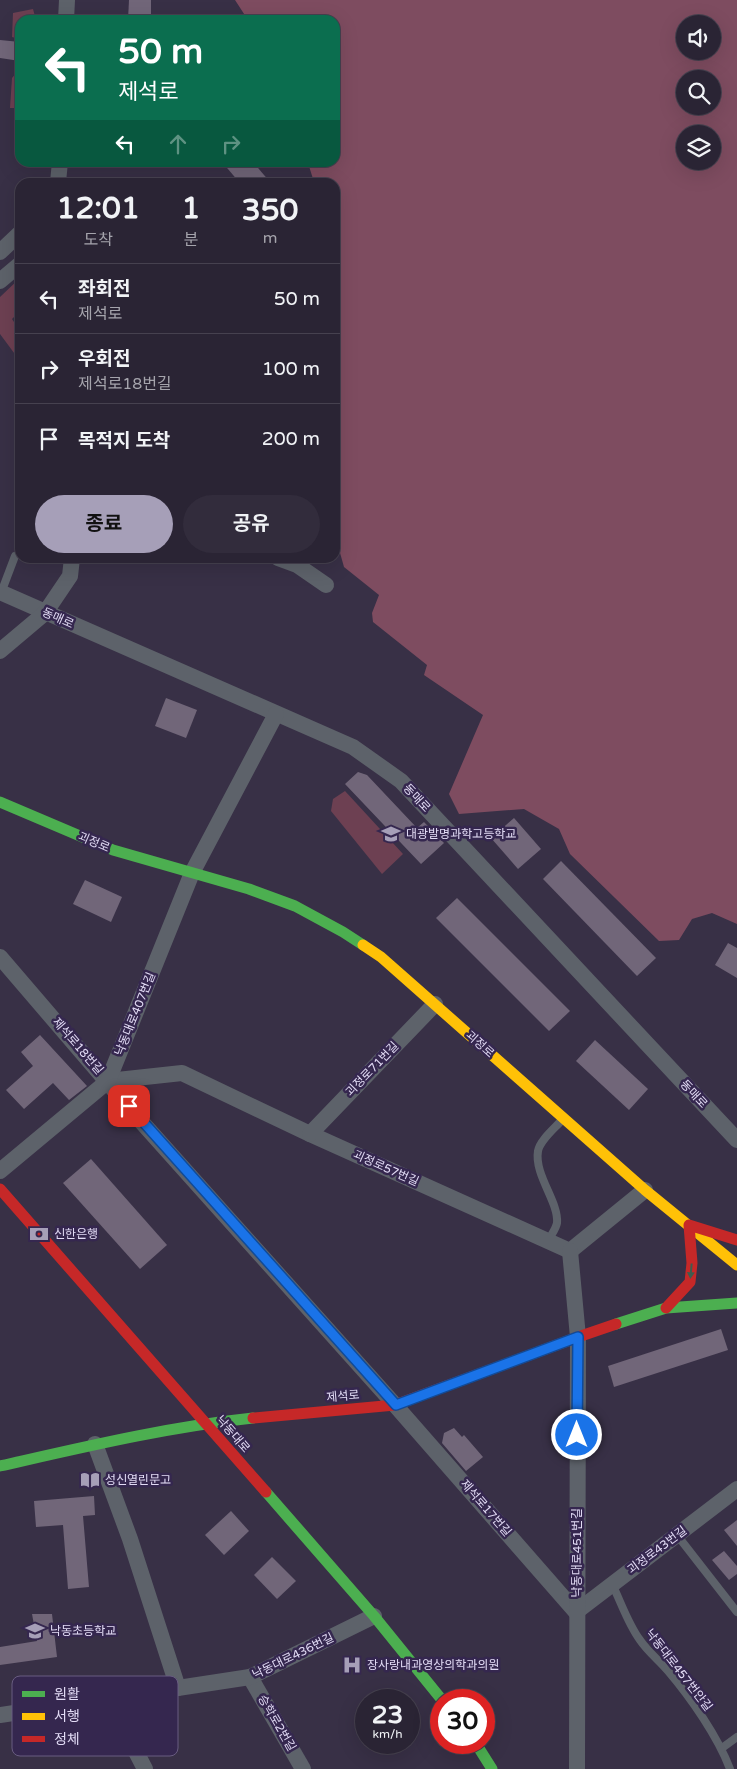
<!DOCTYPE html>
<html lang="ko">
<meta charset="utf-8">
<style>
:root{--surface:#2a2434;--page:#322c3c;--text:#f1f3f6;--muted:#a5a4ac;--line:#46414f;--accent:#a69fb8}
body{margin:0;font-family:"Varela Round","Noto Sans KR",sans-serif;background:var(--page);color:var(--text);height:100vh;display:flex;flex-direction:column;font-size:19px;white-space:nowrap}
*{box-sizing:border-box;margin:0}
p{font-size:16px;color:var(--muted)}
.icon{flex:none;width:28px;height:28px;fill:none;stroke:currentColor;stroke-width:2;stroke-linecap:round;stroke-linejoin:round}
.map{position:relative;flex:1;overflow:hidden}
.drawer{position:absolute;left:15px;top:178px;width:325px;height:385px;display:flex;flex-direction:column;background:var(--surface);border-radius:15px;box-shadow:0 5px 20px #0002,0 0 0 1px var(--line)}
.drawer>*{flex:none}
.top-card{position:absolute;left:15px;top:15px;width:325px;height:152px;border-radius:15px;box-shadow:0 5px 20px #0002,0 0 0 1px var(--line);background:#0b6e4f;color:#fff;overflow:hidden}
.fabs{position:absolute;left:676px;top:15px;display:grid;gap:10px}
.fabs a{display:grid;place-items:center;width:45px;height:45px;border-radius:50%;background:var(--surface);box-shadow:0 5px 20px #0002,0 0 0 1px var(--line);font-size:25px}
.speed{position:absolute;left:355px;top:1689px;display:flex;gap:10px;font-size:25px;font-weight:700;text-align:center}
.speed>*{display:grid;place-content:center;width:65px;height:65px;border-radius:50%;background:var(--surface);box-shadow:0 5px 20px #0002,0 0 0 1px var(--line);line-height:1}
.speed small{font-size:12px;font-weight:400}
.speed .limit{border:8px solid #d22;background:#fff;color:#111}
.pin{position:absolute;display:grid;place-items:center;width:42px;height:42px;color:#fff;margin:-21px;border-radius:10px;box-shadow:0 2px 8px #0006}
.me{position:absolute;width:55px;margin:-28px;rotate:0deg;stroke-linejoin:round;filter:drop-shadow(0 0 4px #0008)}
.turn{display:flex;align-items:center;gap:18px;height:105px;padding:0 20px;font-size:22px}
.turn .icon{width:65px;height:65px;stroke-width:2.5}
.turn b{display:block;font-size:35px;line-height:42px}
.lanes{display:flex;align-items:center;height:48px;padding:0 20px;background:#0003;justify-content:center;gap:25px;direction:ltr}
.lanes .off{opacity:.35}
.eta{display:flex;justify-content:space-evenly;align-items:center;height:85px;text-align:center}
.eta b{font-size:30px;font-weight:700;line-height:35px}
.cta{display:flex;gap:10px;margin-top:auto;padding:10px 20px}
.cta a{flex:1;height:58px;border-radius:30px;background:var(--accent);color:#111;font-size:20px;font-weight:700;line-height:58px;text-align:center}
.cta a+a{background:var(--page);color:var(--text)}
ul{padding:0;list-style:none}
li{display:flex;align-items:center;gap:15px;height:70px;padding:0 20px;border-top:1px solid var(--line)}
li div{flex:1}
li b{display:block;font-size:19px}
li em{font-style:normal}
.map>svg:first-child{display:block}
.green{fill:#6d4052}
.forest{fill:#7e4c60;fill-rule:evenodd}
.building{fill:#716679}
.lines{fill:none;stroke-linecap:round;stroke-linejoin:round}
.lane{stroke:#5d626a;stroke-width:8}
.street{stroke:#5d626a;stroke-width:16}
.fast{stroke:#4caf50;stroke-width:11}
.slow{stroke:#ffc107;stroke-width:11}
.jam{stroke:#c62828;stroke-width:11}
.oneway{fill:#3e5d4f}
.route-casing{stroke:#114b97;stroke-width:12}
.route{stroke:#1a73e8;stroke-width:9}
.labels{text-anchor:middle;stroke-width:5;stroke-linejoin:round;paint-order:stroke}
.street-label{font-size:12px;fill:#e2dbf5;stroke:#35274f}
.poi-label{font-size:12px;fill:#e2dbf5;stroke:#35274f;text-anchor:start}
.key{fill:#35274f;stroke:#695d81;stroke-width:1}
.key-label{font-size:14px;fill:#e2dbf5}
</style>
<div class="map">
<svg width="737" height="1769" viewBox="0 0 737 1769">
<rect width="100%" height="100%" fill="#383046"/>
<g class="green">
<path d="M33,9L36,20H20V39L12,37L13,13Z"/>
<path d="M18,71H20V108H10L12,78Z"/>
<path d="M20,278V311L12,319L20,331V361L0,334V297Z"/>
<path d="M345,791L403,854L382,874L331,811L333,799Z"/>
</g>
<path class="forest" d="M235,0H737V924L712,913L692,919L679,940L659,941L570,854L559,829L524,809L459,814L449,794L483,715L424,675L427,665L373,622L372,613L379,595L344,567L335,535V182H314L308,163L335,162V20H248ZM685,24H712V51H685ZM685,79H712V106H685ZM685,134H712V161H685Z"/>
<g class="building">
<path d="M129,0H151V20H128Z"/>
<path d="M0,40L20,42V61L0,58Z"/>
<path d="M222,162H253L270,182H239Z"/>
<path d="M166,698L197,710L186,738L155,726Z"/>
<path d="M358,772L367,775L417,828L424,822L444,843L421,864L345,784Z"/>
<path d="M514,818L541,849L518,869L491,838Z"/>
<path d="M561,861L656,958L637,976L543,879Z"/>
<path d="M85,880L122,897L111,922L73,904Z"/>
<path d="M457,898L570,1011L549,1031L436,918Z"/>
<path d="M728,943L737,948V978L715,965Z"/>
<path d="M40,1035L87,1086L69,1100L53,1083L24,1109L6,1090L33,1066L21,1052Z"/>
<path d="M595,1040L648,1089L629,1110L576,1061Z"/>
<path d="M91,1159L167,1245L140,1269L63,1183Z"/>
<path d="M721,1329L728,1350L614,1387L608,1366Z"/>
<path d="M454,1428L462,1437L464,1435L483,1457L466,1471L442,1443L444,1433Z"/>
<path d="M94,1496L95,1515L83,1516L89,1587L68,1589L63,1525L36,1527L34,1501Z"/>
<path d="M231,1511L249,1531L224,1555L205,1535Z"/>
<path d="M737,1520V1546L724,1530Z"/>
<path d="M724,1551L737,1566V1574L729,1580L712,1560Z"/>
<path d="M272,1557L296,1581L277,1599L254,1575Z"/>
<path d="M32,1614H52L57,1657L0,1665V1647L37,1641Z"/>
</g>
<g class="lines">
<g class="lane">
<path d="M1,593L15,556"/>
<path d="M548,1241C551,1235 556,1229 557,1223C559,1202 534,1175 538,1151C540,1140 555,1128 562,1120"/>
<path d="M677,1535L737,1612"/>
<path d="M612,1584C621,1602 628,1624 640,1640C648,1652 659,1660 668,1671C691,1698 718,1737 730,1769"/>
<path d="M722,1748L737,1737"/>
</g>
<g class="street">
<path d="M66,20L67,0"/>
<path d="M58,182L60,162"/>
<path d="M0,252L20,233"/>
<path d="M0,281L20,264"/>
<path d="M278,558L297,565L326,585"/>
<path d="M0,592L353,747L401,781L737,1140"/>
<path d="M0,651L45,613L70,576L72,558"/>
<path d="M0,957L139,1119L395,1405L576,1612L737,1489"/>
<path d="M108,1081L182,1073L310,1134L570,1251L645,1190"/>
<path d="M310,1134L435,1004"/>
<path d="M0,1171L108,1081L192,873L276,714"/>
<path d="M570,1251L578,1337L577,1769"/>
<path d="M95,1444L130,1539L178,1688"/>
<path d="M250,1677L303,1769"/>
<path d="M108,1698L145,1769"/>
<path d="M0,1715L250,1677L374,1616"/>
</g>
<g class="fast">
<path d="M0,802L113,850L249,889L295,906L343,932L363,945"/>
<path d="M616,1324L666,1308L737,1303"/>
<path d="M0,1466C84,1447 167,1427 253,1418"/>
<path d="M266,1492L374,1616L442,1700"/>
<path d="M475,1742L492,1769"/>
</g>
<path class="slow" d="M363,945L381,957L645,1190L737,1265"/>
<g class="jam">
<path d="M0,1189L266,1492"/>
<path d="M666,1308L690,1282L692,1263L689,1225L737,1240"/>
<path d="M253,1418L395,1405L578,1337L616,1324"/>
</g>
</g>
<defs><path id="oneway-solid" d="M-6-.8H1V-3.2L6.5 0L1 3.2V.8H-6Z" transform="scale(1.25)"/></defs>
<use class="oneway" href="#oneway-solid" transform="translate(691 1271) rotate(95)"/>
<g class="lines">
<g class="route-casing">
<path id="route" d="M129,1106L396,1405L578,1337L577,1435"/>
</g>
<use href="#route" class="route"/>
</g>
<defs>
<g id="school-bare" transform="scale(1.5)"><path d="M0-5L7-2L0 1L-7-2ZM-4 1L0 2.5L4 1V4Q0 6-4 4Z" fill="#a69fb8" stroke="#35274f" stroke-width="2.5" paint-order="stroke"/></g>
<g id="bank-bare" transform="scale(1.5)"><path d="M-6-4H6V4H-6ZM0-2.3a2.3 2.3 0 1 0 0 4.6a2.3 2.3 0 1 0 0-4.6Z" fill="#a69fb8" stroke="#35274f" stroke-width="2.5" paint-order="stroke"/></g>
<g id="library-bare" transform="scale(1.5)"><path d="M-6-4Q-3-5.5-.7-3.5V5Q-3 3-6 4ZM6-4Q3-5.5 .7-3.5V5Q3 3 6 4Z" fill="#a69fb8" stroke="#35274f" stroke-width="2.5" paint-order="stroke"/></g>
<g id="hospital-bare" transform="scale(1.5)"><path d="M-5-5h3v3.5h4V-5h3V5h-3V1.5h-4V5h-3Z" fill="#a69fb8" stroke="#35274f" stroke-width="2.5" paint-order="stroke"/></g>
</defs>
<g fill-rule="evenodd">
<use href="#school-bare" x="391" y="834"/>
<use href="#bank-bare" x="39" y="1234"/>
<use href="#library-bare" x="90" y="1480"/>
<use href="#school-bare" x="35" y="1631"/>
<use href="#hospital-bare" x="352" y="1665"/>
</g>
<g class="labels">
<g class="street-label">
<text transform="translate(58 618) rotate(24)" y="4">동매로</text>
<text transform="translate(417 798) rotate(47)" y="4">동매로</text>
<text transform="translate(94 842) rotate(23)" y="4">괴정로</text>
<text transform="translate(135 1014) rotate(-68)" y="4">낙동대로407번길</text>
<text transform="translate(480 1044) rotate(42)" y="4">괴정로</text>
<text transform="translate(78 1046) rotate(49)" y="4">제석로18번길</text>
<text transform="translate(372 1069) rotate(-46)" y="4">괴정로71번길</text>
<text transform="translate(694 1094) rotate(47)" y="4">동매로</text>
<text transform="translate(386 1168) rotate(24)" y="4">괴정로57번길</text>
<text transform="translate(343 1396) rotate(-5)" y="4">제석로</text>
<text transform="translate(233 1434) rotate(49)" y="4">낙동대로</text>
<text transform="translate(486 1508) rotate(49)" y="4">제석로17번길</text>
<text transform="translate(657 1550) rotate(-37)" y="4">괴정로43번길</text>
<text transform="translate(577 1553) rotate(-90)" y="4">낙동대로451번길</text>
<text transform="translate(293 1656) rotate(-26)" y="4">낙동대로436번길</text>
<text transform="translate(679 1670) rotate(52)" y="4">낙동대로457번안길</text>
<text transform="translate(277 1723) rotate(60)" y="4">승학로2번길</text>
</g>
<g class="poi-label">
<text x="406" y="838">대광발명과학고등학교</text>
<text x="54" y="1238">신한은행</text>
<text x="105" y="1484">성신열린문고</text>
<text x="50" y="1635">낙동초등학교</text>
<text x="367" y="1669">장사랑내과영상의학과의원</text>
</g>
</g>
<rect x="12" y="1676" width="166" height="80" rx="8" class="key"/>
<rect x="22" y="1691" width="23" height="6" fill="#4caf50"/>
<rect x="22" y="1713" width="23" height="7" fill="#ffc107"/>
<rect x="22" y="1736" width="23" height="6" fill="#c62828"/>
<g class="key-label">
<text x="54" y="1699">원활</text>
<text x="54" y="1721">서행</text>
<text x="54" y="1744">정체</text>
</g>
</svg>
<div class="fabs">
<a><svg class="icon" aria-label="sound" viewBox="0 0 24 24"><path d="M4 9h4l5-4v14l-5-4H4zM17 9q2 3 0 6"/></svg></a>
<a><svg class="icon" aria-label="search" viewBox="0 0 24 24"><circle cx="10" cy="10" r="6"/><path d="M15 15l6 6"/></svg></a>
<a><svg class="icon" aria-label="layers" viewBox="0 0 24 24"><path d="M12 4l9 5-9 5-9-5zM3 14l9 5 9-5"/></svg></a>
</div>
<div class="speed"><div>23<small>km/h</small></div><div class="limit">30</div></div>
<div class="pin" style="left:129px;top:1106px;background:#d93025"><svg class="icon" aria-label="arrive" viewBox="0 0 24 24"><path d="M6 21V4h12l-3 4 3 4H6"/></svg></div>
<svg class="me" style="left:577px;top:1435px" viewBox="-20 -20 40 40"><circle r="17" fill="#1a73e8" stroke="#fff" stroke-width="3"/><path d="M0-11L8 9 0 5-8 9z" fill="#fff"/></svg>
<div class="top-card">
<div class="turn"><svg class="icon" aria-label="left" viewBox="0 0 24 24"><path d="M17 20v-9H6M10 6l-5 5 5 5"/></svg><div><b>50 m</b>제석로</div></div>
<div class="lanes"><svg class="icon" aria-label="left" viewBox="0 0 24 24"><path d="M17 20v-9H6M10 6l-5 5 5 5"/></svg><svg class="icon off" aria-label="ahead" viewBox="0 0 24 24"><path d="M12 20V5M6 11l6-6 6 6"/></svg><svg class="icon off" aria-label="right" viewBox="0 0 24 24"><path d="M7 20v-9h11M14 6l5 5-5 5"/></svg></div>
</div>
<section class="drawer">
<div class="eta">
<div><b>12:01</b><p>도착</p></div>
<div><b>1</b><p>분</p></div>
<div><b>350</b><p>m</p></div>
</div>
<ul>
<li><svg class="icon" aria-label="left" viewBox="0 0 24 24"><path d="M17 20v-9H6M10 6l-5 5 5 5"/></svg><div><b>좌회전</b><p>제석로</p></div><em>50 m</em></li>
<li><svg class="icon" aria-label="right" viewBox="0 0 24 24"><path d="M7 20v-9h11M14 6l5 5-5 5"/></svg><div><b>우회전</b><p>제석로18번길</p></div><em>100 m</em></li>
<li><svg class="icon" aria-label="arrive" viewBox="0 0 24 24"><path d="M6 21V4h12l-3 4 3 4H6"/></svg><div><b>목적지 도착</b></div><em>200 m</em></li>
</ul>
<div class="cta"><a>종료</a><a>공유</a></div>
</section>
</div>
